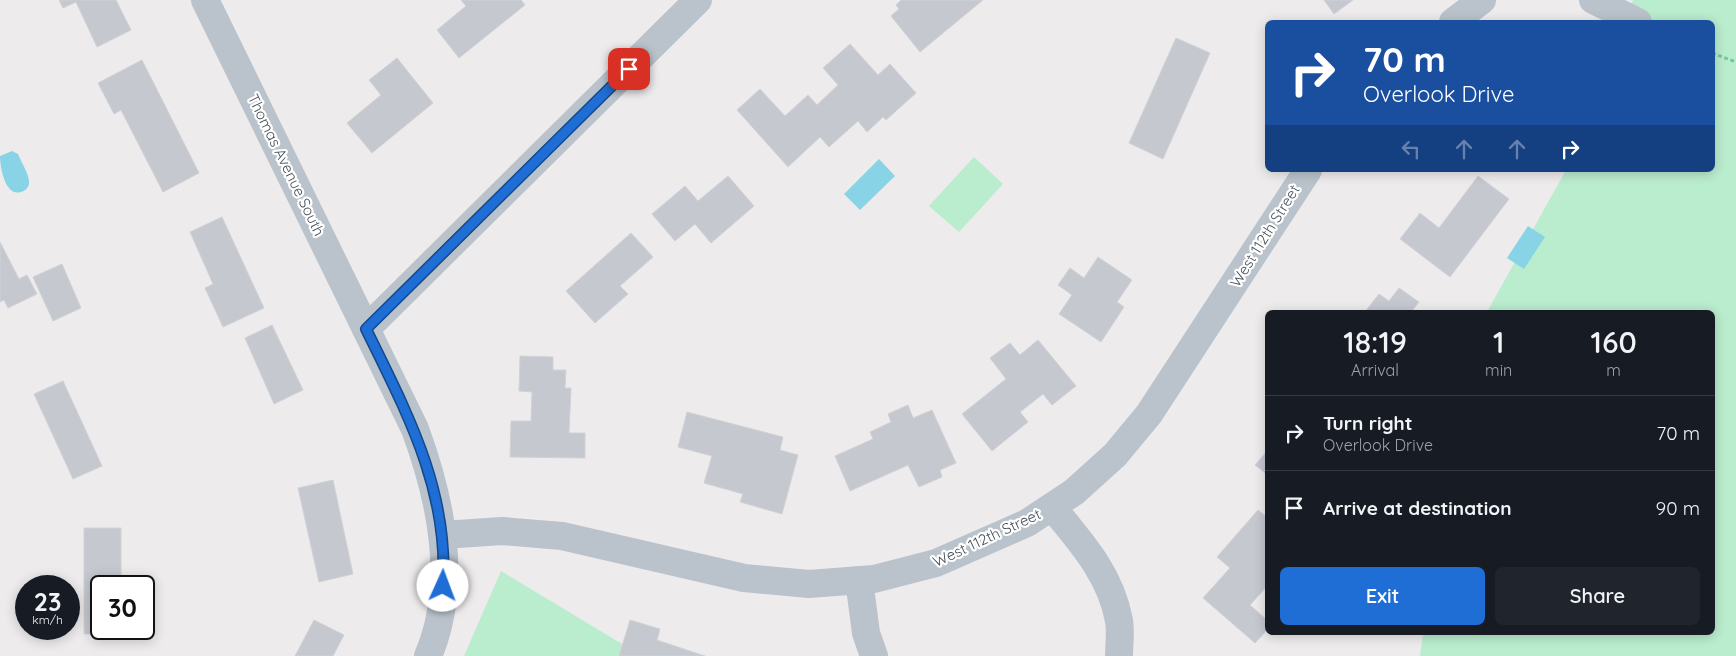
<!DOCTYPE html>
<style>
:root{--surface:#171b24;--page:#20242c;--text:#f1f3f6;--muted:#9ea1a6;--line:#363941;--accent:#1f6ed5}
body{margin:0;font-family:Quicksand,sans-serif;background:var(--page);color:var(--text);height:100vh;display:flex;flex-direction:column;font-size:19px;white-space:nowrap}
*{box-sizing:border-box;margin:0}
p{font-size:16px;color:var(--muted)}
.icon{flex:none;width:28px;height:28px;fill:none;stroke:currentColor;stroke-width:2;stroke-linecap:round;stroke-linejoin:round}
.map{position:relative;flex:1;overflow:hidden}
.drawer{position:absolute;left:1265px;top:310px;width:450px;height:325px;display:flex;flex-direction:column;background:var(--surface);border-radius:8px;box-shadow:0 2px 12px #0003}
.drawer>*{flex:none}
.top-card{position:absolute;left:1265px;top:20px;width:450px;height:152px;border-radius:8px;box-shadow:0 2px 12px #0003;background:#1a4fa0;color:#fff;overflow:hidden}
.speed{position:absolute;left:15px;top:575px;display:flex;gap:10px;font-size:25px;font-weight:700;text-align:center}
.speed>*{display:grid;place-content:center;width:65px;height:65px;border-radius:50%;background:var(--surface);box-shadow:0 2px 12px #0003;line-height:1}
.speed small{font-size:12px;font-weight:400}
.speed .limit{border:2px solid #111;border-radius:8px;background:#fff;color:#111}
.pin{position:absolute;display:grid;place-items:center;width:42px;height:42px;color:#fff;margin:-21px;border-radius:10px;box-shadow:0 2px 8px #0006}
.me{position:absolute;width:55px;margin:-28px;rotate:2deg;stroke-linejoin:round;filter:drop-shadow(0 0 4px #0008)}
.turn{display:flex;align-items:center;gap:18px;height:105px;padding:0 15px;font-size:22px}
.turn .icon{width:65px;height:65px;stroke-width:2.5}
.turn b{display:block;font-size:35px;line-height:42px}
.lanes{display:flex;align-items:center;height:48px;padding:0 15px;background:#0003;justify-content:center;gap:25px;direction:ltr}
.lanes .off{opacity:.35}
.eta{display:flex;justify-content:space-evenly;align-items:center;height:85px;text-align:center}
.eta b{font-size:30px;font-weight:600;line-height:35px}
.action{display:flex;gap:10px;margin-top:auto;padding:10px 15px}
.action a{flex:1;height:58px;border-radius:8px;background:var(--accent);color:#fff;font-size:20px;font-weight:600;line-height:58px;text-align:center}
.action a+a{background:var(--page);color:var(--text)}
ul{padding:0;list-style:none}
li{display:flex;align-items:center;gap:15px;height:75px;padding:0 15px;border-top:1px solid var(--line)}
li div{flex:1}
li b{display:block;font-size:19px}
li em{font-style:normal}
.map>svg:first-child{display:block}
.green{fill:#baecce}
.water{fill:#89d3e7}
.building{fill:#c5c8cf;stroke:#d0d2d7}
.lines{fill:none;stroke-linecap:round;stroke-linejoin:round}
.path{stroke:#74c89f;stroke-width:3;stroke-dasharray:4 2.5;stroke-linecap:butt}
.minor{stroke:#bac3cb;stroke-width:28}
.route-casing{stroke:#14488a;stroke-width:12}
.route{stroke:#1f6ed5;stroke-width:9}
.labels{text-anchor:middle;stroke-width:4.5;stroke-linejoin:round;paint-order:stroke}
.street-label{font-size:15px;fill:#454f58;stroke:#fff}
</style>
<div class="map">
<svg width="1736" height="656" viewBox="0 0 1736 656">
<rect width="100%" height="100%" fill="#eeebec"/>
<g class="green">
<path d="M1633,0H1736V656H1420L1423,633L1712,632V312H1487L1566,170H1712V22H1624Z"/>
<path d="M974,157L1003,184L959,232L929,206Z"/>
<path d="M501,571L642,656H464Z"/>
</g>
<g class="water">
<path d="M12,151L18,154C21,162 30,175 29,184C28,188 25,191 21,192C5,197 0,167 0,156Z"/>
<path d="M879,159L895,176L860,210L844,194Z"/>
<path d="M1528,226L1545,237L1524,269L1507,258Z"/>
</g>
<g class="building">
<path d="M59,0H116L131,30L97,47L76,2L63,8Z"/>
<path d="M461,0H521L525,5L459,58L437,30L466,6Z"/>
<path d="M901,0H983L920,52L891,16L899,9L896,5Z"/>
<path d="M1324,0H1353L1334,14Z"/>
<path d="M1176,38L1210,53L1163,159L1129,143Z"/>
<path d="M850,44L878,75L890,64L916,93L886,120L883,117L867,132L858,121L829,147L820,137L788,167L737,110L760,89L785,116L808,95L817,105L838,85L823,68Z"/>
<path d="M397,58L433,103L372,153L347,123L381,95L369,80Z"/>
<path d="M142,60L199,173L163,192L121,110L114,114L98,83Z"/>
<path d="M728,176L754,206L711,243L695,224L675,241L652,214L685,186L698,201Z"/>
<path d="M1478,176L1509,199L1450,277L1400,239L1420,213L1439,228Z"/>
<path d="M222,217L264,308L223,327L205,288L213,284L190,232Z"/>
<path d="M631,233L653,257L620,286L628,294L595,323L566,291Z"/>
<path d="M0,242L19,279L27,275L37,294L8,308L4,300L0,302Z"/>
<path d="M1098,257L1132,280L1117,302L1124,307L1101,342L1059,314L1072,295L1058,285L1070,268L1084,278Z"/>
<path d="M62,264L81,308L53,321L33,277Z"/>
<path d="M1399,288L1419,302L1411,312H1365L1379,294L1389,301Z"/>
<path d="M272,325L303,390L274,404L245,338Z"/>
<path d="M1038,340L1076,386L1052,405L1043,394L1020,412L1028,422L992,451L962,414L1006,379L990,358L1010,343L1020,355Z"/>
<path d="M520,356L553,357V370H566L565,388H571L569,433H585V458L510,457L511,421H531L532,392L519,391Z"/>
<path d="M63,381L102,466L73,479L34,394Z"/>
<path d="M908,405L913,418L932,410L956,463L940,470L942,477L919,487L908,465L850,491L835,456L873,439L870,432L891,422L888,414Z"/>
<path d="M687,412L783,437L780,450L798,455L782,514L740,502L743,494L704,483L712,456L678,447Z"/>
<path d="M1268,450V475L1255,465Z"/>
<path d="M333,480L353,574L319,582L298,488Z"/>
<path d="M1258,510L1268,518V585L1250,605L1268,621V629L1255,643L1203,598L1230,568L1217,557Z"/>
<path d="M84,528H121V586H101V629H121V634H84Z"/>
<path d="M314,620L344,635L333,656H295Z"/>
<path d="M630,620L660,629L657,640L705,656H619Z"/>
</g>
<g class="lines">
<path class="path" d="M1712,53L1736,62"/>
<g class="minor">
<path d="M205,0L415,429C441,500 459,583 428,656"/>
<path d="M1593,0L1638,22"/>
<path d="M1453,22L1482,0"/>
<path d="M366,329L698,0"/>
<path d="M1052,507C1081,542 1111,575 1119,621C1121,632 1119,645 1119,656"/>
<path d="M443,535L502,531L562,536L744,578L809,584L874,579L936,563L1027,523L1074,492L1115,455L1149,414L1308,170"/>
<path d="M859,580L866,633L874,656"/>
</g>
</g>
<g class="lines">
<g class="route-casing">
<path id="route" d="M443,586C449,490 407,413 366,329L629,69"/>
</g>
<use href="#route" class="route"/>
</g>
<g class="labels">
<g class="street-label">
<text transform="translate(286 165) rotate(64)" y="5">Thomas Avenue South</text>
<text transform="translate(1265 236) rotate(-58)" y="5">West 112th Street</text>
<text transform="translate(987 538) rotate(-25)" y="5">West 112th Street</text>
</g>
</g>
</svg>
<div class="speed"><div>23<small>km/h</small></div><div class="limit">30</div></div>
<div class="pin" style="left:629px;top:69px;background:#d93025"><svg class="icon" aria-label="arrive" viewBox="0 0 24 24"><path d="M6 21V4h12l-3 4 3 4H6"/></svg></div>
<svg class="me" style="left:443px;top:586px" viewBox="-20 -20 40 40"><circle r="19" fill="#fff"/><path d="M0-13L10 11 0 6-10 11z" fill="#1f6ed5"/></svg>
<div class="top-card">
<div class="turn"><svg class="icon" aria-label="right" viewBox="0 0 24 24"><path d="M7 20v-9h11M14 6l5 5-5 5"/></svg><div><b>70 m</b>Overlook Drive</div></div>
<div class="lanes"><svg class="icon off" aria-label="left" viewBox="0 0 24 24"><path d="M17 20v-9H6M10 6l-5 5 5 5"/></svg><svg class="icon off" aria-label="ahead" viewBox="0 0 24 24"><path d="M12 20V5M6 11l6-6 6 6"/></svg><svg class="icon off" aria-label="ahead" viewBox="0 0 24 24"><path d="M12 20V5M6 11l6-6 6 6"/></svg><svg class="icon" aria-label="right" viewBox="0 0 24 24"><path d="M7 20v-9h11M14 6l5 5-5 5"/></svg></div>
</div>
<section class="drawer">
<div class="eta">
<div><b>18:19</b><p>Arrival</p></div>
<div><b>1</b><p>min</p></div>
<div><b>160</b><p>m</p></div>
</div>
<ul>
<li><svg class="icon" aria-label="right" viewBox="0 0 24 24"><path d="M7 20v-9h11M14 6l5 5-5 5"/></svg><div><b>Turn right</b><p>Overlook Drive</p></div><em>70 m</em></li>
<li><svg class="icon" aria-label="arrive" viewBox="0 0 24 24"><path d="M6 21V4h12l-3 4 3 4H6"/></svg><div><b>Arrive at destination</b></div><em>90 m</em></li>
</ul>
<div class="action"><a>Exit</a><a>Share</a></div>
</section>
</div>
